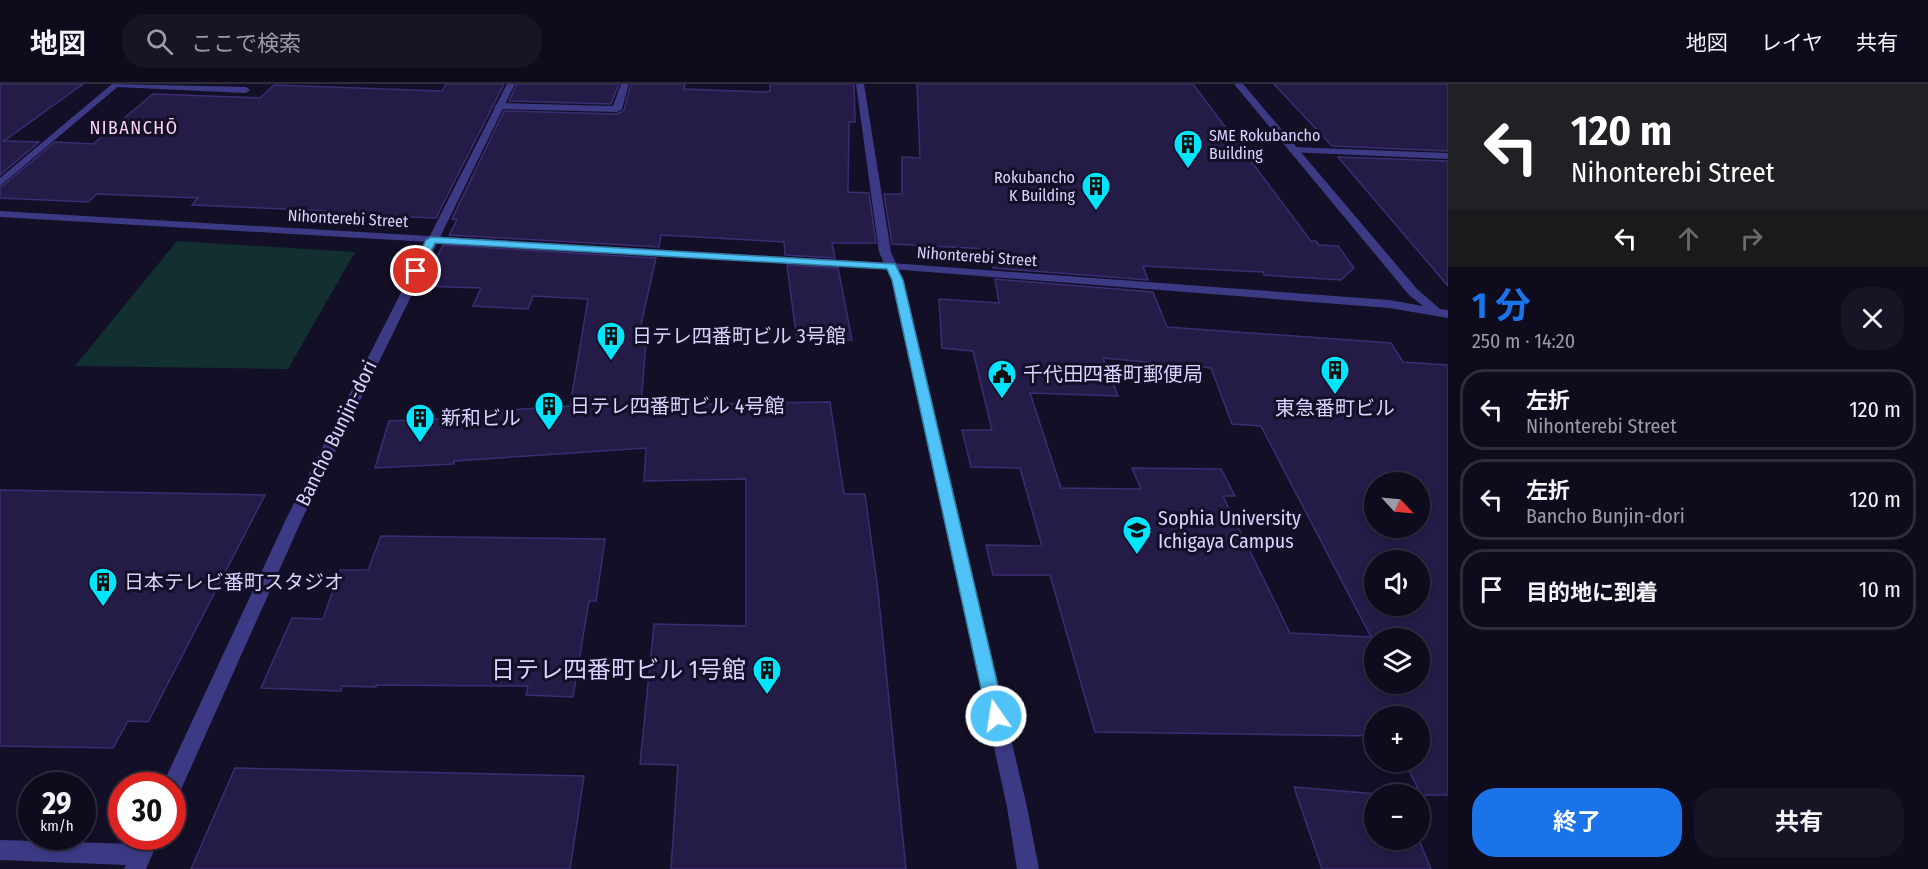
<!DOCTYPE html>
<html lang="ja">
<meta charset="utf-8">
<style>
:root{--surface:#0e0b1c;--page:#171425;--text:#f1f3f6;--muted:#9b9ba3;--line:#2e2b3b;--accent:#1a73e8}
body{margin:0;font-family:"Fira Sans Condensed","Noto Sans JP",sans-serif;background:var(--page);color:var(--text);height:100vh;display:flex;flex-direction:column;font-size:22px;white-space:nowrap}
*{box-sizing:border-box;margin:0}
p{font-size:20px;color:var(--muted)}
.icon{flex:none;width:33px;height:33px;fill:none;stroke:currentColor;stroke-width:2;stroke-linecap:round;stroke-linejoin:round}
.map{position:relative;flex:1;overflow:hidden}
.details{display:flex;flex-direction:column;background:var(--surface);width:480px}
.details>*{flex:none}
.guide{background:#202124;color:#fff;overflow:hidden}
.needle{width:39px;rotate:116deg}
.tools{position:absolute;left:1364px;top:388px;display:grid;gap:12px}
.tools a{display:grid;place-items:center;width:66px;height:66px;border-radius:50%;background:var(--surface);box-shadow:0 3px 9px #0003,0 0 0 2px var(--line);font-size:30px}
.speed{position:absolute;left:18px;top:688px;display:flex;gap:12px;font-size:30px;font-weight:700;text-align:center}
.speed>*{display:grid;place-content:center;width:78px;height:78px;border-radius:50%;background:var(--surface);box-shadow:0 3px 9px #0003,0 0 0 2px var(--line);line-height:1}
.speed small{font-size:15px;font-weight:400}
.speed .limit{border:9px solid #d22;background:#fff;color:#111}
.pin{position:absolute;display:grid;place-items:center;width:51px;height:51px;color:#fff;margin:-26px;border:3px solid #fff;border-radius:50%;box-shadow:0 2px 6px #0007}
.me{position:absolute;width:66px;margin:-33px;rotate:347deg;stroke-linejoin:round;filter:drop-shadow(0 0 4px #0008)}
.turn{display:flex;align-items:center;gap:21px;height:126px;padding:0 24px;font-size:27px}
.turn .icon{width:78px;height:78px;stroke-width:2.5}
.turn b{display:block;font-size:42px;line-height:51px}
.lanes{display:flex;align-items:center;height:57px;padding:0 24px;background:#0003;justify-content:center;gap:30px;direction:ltr}
.lanes .off{opacity:.35}
.round{display:grid;place-items:center;flex:none;width:63px;height:63px;border-radius:24px;background:var(--page)}
.headline{display:flex;align-items:center;justify-content:space-between;height:102px;padding:0 24px}
h1{font-size:36px;font-weight:700;line-height:45px;color:var(--accent)}
.cta{display:flex;gap:12px;margin-top:auto;padding:12px 24px}
.cta a{flex:1;height:69px;border-radius:24px;background:var(--accent);color:#fff;font-size:24px;font-weight:700;line-height:69px;text-align:center}
.cta a+a{background:var(--page);color:var(--text)}
ul{padding:0;list-style:none}
li{display:flex;align-items:center;gap:18px;height:81px;margin:0 12px 9px;padding:0 12px;border:3px solid var(--line);border-radius:24px}
li div{flex:1}
li b{display:block;font-size:22px}
li em{font-style:normal}
header{display:flex;align-items:center;gap:36px;box-sizing:border-box;height:84px;padding:0 30px;background:var(--surface);border-bottom:2px solid var(--line)}
header strong{font-size:28px}
nav{display:flex;gap:33px;margin-inline-start:auto;font-size:21px}
.search{width:420px;height:54px;background:var(--page);display:flex;align-items:center;gap:15px;box-sizing:border-box;padding:0 21px;border-radius:24px;color:var(--muted);font-size:22px}
main{display:flex;flex:1;min-height:0}
.map>svg:first-child{display:block}
.green{fill:#12302f}
.building{fill:#241b47;stroke:#3b2d73;stroke-width:1.5;fill-rule:evenodd}
.lines{fill:none;stroke-linecap:round;stroke-linejoin:round}
.service{fill:#3d3a85;fill-rule:evenodd}
.minor{fill:#3d3a85;fill-rule:evenodd}
.tertiary{fill:#3d3a85;fill-rule:evenodd}
.route{fill:#4fc3f7;stroke:#337fa1;stroke-width:1.5}
.labels{text-anchor:middle;stroke-width:6;stroke-linejoin:round;paint-order:stroke}
.far-poi-label{font-size:16px;fill:#d9d4ff;stroke:#130f26;text-anchor:start}
.far-street-label{font-size:16px;fill:#d9d4ff;stroke:#130f26}
.far-neighbourhood-label{font-size:18px;letter-spacing:1.5px;fill:#ffd6f0;stroke:#130f26}
.poi-label{font-size:20px;fill:#d9d4ff;stroke:#130f26;text-anchor:start}
.street-label{font-size:20px;fill:#d9d4ff;stroke:#130f26}
.near-poi-label{font-size:24px;fill:#d9d4ff;stroke:#130f26;text-anchor:end}
</style>
<header>
<strong>地図</strong>
<div class="search"><svg class="icon" aria-label="search" viewBox="0 0 24 24"><circle cx="10" cy="10" r="6"/><path d="M15 15l6 6"/></svg>ここで検索</div>
<nav><a>地図</a><a>レイヤ</a><a>共有</a></nav>
</header>
<main>
<div class="map">
<svg width="1448" height="785" viewBox="0 0 1448 785">
<rect width="100%" height="100%" fill="#130f26"/>
<path class="green" d="M177,157L355,168L288,285L75,282Z"/>
<g class="building">
<path d="M0,0H83L4,57L39,58L0,91Z"/>
<path d="M446,0H504L436,134L330,130L332,127L192,121L198,114L97,110L88,118L0,114V104L55,58L93,60L153,10L260,14L274,1L442,7Z"/>
<path d="M517,0H619L611,20L509,17Z"/>
<path d="M631,0H685L684,5L767,8L770,7V0H854L855,38H849L848,108L869,109L876,159H832L835,174L785,171L784,158L661,151L659,163L449,151L457,136L452,135L504,27L617,30L624,26Z"/>
<path d="M917,0H1193L1311,157H1316L1319,161L1338,162L1354,184L1341,196L1264,191L1263,188L1143,182L1148,196L993,184L989,165L892,160L884,110H902V73L920,74Z"/>
<path d="M1274,0H1448V67L1332,62Z"/>
<path d="M1338,73L1448,77V202Z"/>
<path d="M443,161L656,174L640,245H647L641,321L830,318L844,410H865L878,507L906,785H671L678,681L640,680L654,540L746,542V395L644,397L646,364L454,377V380L375,384L389,337L478,333L479,328L570,322L588,215L533,212L528,225L473,222L481,204L422,202Z"/>
<path d="M787,181L838,184L852,256L797,257Z"/>
<path d="M995,195L1153,208L1167,243L1391,259L1403,278L1448,281V711H1421L1405,678H1419V633H1374V652L1095,648L1050,491H993L986,461L1042,462L1020,384L971,383L962,346H992L973,267L942,264L939,215L999,219ZM1103,274L1211,284L1232,340L1261,342L1371,553L1290,549L1223,412H1235L1221,385L1132,384L1141,405L1061,404L1030,309L1118,312ZM1374,399H1419V444H1374ZM1374,477H1419V522H1374ZM1374,555H1419V600H1374Z"/>
<path d="M0,406L265,411L148,638L128,637L113,664L0,662Z"/>
<path d="M381,452L605,455L596,517H589L573,613L526,611L528,602L376,601V603L342,602L341,607L261,604L292,534L323,535L340,486H368Z"/>
<path d="M235,684L584,692L570,785H191Z"/>
<path d="M1294,703L1389,711H1374V756H1419L1431,785H1322Z"/>
</g>
<g class="lines">
<g class="service">
<path d="M112,0L246,3L250,6L246,9L116,3Z"/>
<path d="M621,0H629L622,25L617,28L499,25L494,22L499,19L613,22Z"/>
</g>
<g class="minor">
<path d="M112,0H121L0,102V94Z"/>
<path d="M507,0H515L303,433L179,710L172,712V702H162L287,433Z"/>
<path d="M856,0H864L891,168L904,197L1027,723L1039,785H1017L1007,723L892,197L879,168Z"/>
<path d="M1292,63L1448,69V75L1289,68V64Z"/>
<path d="M139,753H160L146,785H124L126,781L0,776V756L136,760Z"/>
</g>
<path class="tertiary" d="M1234,0H1243L1417,205L1440,225L1448,226V234L1389,224L891,185L0,133V127L891,179L1389,216L1423,222L1409,211Z"/>
</g>
<path class="route" d="M431,153L895,180L903,196L1005,632L1002,637L996,640L990,637L987,632L892,196L887,185L435,159L420,189H412L411,187L426,156Z"/>
<defs>
<g id="building-pin" transform="scale(1.5)"><path d="M0 17L-7.5 6A9.5 9.5 0 1 1 7.5 6Z" fill="#00e5ff" stroke="#130f26"/><path d="M-4-6H4V6H1V3H-1V6H-4ZM-2.5-4.3h1.7v1.8h-1.7ZM.8-4.3h1.7v1.8H.8ZM-2.5-1h1.7V.8h-1.7ZM.8-1h1.7V.8H.8Z" fill="#111"/></g>
<g id="civic-pin" transform="scale(1.5)"><path d="M0 17L-7.5 6A9.5 9.5 0 1 1 7.5 6Z" fill="#00e5ff" stroke="#130f26"/><path d="M-.6-6.5H3V-4.5H.6V-3L4-1V1h2V6H-6V1h2V-1L-.6-3ZM-1.2 2.5V6h2.4V2.5Z" fill="#111"/></g>
<g id="university-pin" transform="scale(1.5)"><path d="M0 17L-7.5 6A9.5 9.5 0 1 1 7.5 6Z" fill="#00e5ff" stroke="#130f26"/><path d="M0-5L7-2L0 1L-7-2ZM-4 1L0 2.5L4 1V4Q0 6-4 4Z" fill="#111"/></g>
</defs>
<g fill-rule="evenodd">
<use href="#building-pin" x="1188" y="60"/>
<use href="#building-pin" x="1096" y="102"/>
<use href="#building-pin" x="611" y="252"/>
<use href="#building-pin" x="1335" y="286"/>
<use href="#civic-pin" x="1002" y="290"/>
<use href="#building-pin" x="549" y="322"/>
<use href="#building-pin" x="420" y="334"/>
<use href="#university-pin" x="1137" y="446"/>
<use href="#building-pin" x="103" y="498"/>
<use href="#building-pin" x="767" y="586"/>
</g>
<g class="labels">
<g class="far-poi-label">
<text x="1209" y="57">SME Rokubancho<tspan x="1209" dy="18">Building</tspan></text>
<text x="1075" y="99" text-anchor="end">Rokubancho<tspan x="1075" dy="18">K Building</tspan></text>
</g>
<g class="far-street-label">
<text transform="translate(348 134) rotate(3)" y="6">Nihonterebi Street</text>
<text transform="translate(977 172) rotate(4)" y="6">Nihonterebi Street</text>
</g>
<g class="far-neighbourhood-label">
<text x="134" y="50">NIBANCHŌ</text>
</g>
<g class="poi-label">
<text x="632" y="259">日テレ四番町ビル 3号館</text>
<text x="1023" y="297">千代田四番町郵便局</text>
<text x="570" y="329">日テレ四番町ビル 4号館</text>
<text x="1335" y="331" text-anchor="middle">東急番町ビル</text>
<text x="441" y="341">新和ビル</text>
<text x="1158" y="441">Sophia University<tspan x="1158" dy="23">Ichigaya Campus</tspan></text>
<text x="124" y="505">日本テレビ番町スタジオ</text>
</g>
<g class="street-label">
<text transform="translate(336 349) rotate(-64)" y="7">Bancho Bunjin-dori</text>
</g>
<g class="near-poi-label">
<text x="746" y="594">日テレ四番町ビル 1号館</text>
</g>
</g>
</svg>
<div class="tools">
<a><svg class="needle" viewBox="-14 -14 28 28"><path d="M0-13l5 13h-10z" fill="#e53935"/><path d="M0 13l5-13h-10z" fill="#9b9ba3"/></svg></a>
<a><svg class="icon" aria-label="sound" viewBox="0 0 24 24"><path d="M4 9h4l5-4v14l-5-4H4zM17 9q2 3 0 6"/></svg></a>
<a><svg class="icon" aria-label="layers" viewBox="0 0 24 24"><path d="M12 4l9 5-9 5-9-5zM3 14l9 5 9-5"/></svg></a>
<a>+</a>
<a>−</a>
</div>
<div class="speed"><div>29<small>km/h</small></div><div class="limit">30</div></div>
<div class="pin" style="left:416px;top:187px;background:#d93025"><svg class="icon" aria-label="arrive" viewBox="0 0 24 24"><path d="M6 21V4h12l-3 4 3 4H6"/></svg></div>
<svg class="me" style="left:996px;top:632px" viewBox="-20 -20 40 40"><circle r="17" fill="#4fc3f7" stroke="#fff" stroke-width="3"/><path d="M0-11L8 9 0 5-8 9z" fill="#fff"/></svg>
</div>
<section class="details">
<div class="guide">
<div class="turn"><svg class="icon" aria-label="left" viewBox="0 0 24 24"><path d="M17 20v-9H6M10 6l-5 5 5 5"/></svg><div><b>120 m</b>Nihonterebi Street</div></div>
<div class="lanes"><svg class="icon" aria-label="left" viewBox="0 0 24 24"><path d="M17 20v-9H6M10 6l-5 5 5 5"/></svg><svg class="icon off" aria-label="ahead" viewBox="0 0 24 24"><path d="M12 20V5M6 11l6-6 6 6"/></svg><svg class="icon off" aria-label="right" viewBox="0 0 24 24"><path d="M7 20v-9h11M14 6l5 5-5 5"/></svg></div>
</div>
<div class="headline"><div><h1>1 分</h1><p>250 m · 14:20</p></div><a class="round"><svg class="icon" aria-label="close" viewBox="0 0 24 24"><path d="M6 6l12 12M18 6L6 18"/></svg></a></div>
<ul>
<li><svg class="icon" aria-label="left" viewBox="0 0 24 24"><path d="M17 20v-9H6M10 6l-5 5 5 5"/></svg><div><b>左折</b><p>Nihonterebi Street</p></div><em>120 m</em></li>
<li><svg class="icon" aria-label="left" viewBox="0 0 24 24"><path d="M17 20v-9H6M10 6l-5 5 5 5"/></svg><div><b>左折</b><p>Bancho Bunjin-dori</p></div><em>120 m</em></li>
<li><svg class="icon" aria-label="arrive" viewBox="0 0 24 24"><path d="M6 21V4h12l-3 4 3 4H6"/></svg><div><b>目的地に到着</b></div><em>10 m</em></li>
</ul>
<div class="cta"><a>終了</a><a>共有</a></div>
</section>
</main>
